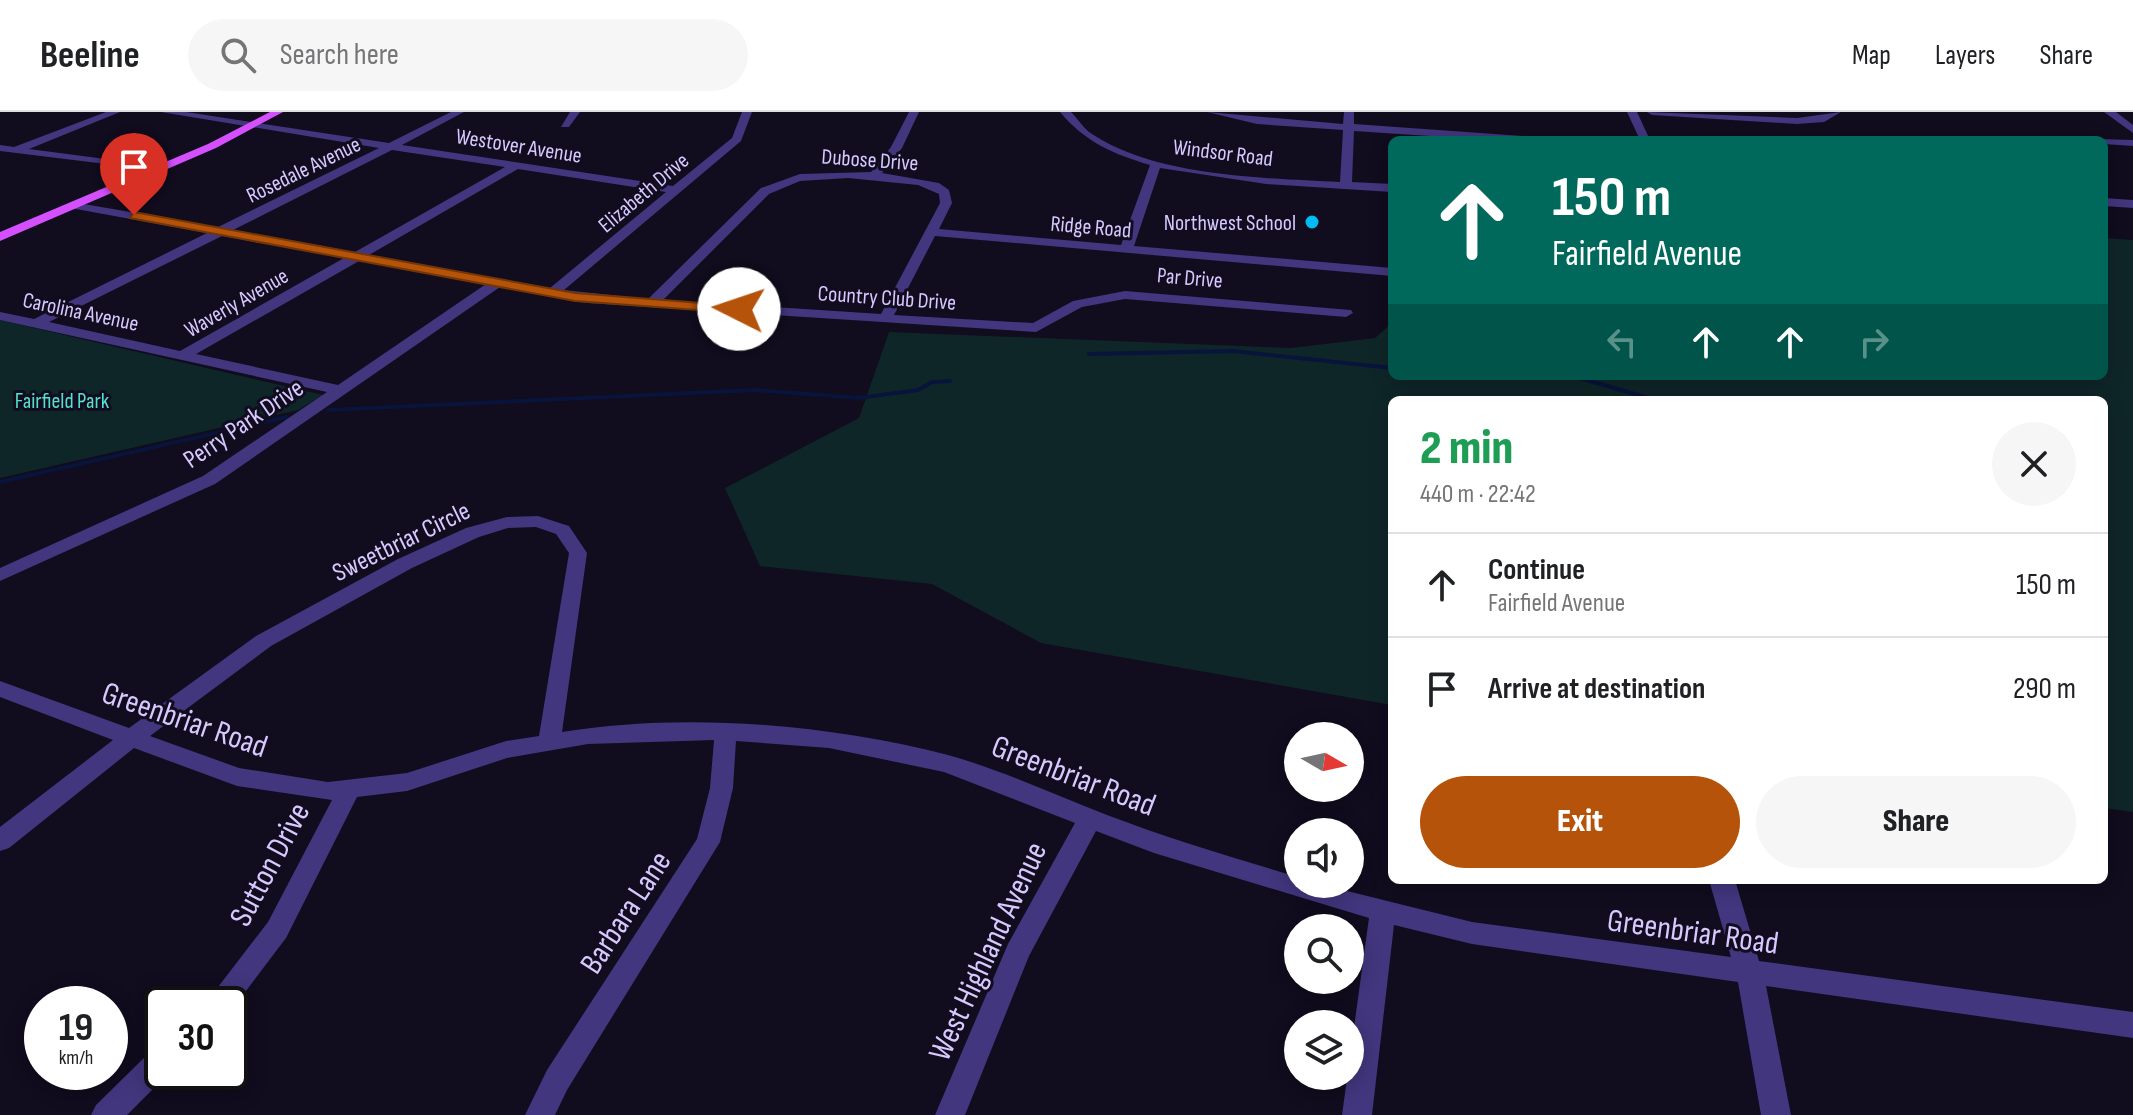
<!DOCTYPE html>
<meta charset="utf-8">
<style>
:root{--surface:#fff;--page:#f6f6f6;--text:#202124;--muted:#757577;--line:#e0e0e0;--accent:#b45309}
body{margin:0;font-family:"Sofia Sans Condensed",sans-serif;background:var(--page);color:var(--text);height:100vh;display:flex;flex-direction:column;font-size:30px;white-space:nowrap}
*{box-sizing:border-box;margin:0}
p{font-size:26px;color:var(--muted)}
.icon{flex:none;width:44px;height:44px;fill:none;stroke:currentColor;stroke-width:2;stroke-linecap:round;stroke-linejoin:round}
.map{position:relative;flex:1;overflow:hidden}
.details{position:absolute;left:1388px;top:284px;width:720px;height:488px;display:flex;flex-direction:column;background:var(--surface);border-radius:12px;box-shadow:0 4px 20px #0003}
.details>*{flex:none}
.hud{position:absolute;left:1388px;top:24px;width:720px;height:244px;border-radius:12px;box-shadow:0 4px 20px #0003;background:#00695c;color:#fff;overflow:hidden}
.needle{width:52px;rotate:99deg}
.tools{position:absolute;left:1284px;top:610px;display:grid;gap:16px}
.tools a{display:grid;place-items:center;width:80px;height:80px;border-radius:50%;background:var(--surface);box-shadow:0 4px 20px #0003;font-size:40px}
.speed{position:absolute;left:24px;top:874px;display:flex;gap:16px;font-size:40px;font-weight:700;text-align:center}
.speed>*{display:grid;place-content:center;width:104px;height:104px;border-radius:50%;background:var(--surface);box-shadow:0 4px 20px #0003;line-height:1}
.speed small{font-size:20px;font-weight:400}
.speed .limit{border:4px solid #111;border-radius:12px;background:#fff;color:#111}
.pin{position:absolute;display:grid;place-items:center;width:68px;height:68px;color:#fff;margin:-82px -34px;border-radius:50% 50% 50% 0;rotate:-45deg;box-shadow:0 0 8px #0007}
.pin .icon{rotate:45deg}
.me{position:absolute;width:88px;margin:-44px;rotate:274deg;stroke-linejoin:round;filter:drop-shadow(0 0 6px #0008)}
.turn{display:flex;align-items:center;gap:28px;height:168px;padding:0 32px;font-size:36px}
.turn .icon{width:104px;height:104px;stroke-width:2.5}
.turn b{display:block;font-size:56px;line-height:68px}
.lanes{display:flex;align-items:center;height:76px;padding:0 32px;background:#0003;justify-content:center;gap:40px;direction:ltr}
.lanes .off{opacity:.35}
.round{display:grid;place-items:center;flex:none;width:84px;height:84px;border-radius:42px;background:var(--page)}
.summary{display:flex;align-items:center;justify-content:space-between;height:136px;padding:0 32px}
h1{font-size:48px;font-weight:800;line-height:60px;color:#1e9e55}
.cta{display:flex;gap:16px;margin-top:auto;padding:16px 32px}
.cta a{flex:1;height:92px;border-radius:48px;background:var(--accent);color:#fff;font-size:32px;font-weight:800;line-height:92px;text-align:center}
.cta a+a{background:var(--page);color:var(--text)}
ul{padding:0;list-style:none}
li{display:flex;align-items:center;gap:24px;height:104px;padding:0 32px;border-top:2px solid var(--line)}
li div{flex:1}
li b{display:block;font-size:30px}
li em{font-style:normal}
header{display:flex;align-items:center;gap:48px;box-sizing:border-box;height:112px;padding:0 40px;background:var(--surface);border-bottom:2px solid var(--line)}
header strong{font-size:38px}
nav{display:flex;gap:44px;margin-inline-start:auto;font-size:28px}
.search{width:560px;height:72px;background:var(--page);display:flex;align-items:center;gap:20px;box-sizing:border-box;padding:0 28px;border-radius:44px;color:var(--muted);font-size:30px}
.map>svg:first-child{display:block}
.green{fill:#0f2628}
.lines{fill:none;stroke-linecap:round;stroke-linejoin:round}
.stream{stroke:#08143b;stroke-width:4}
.minor{fill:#42367e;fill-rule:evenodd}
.major{fill:#d450ff;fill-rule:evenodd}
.route{fill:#b45309;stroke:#753606;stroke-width:2}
.poi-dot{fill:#00bcf4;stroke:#110c1e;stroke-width:3}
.labels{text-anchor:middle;stroke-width:6;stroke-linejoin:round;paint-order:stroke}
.far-street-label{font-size:22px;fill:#d6c9ff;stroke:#110c1e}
.far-poi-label{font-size:22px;fill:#d6c9ff;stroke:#110c1e;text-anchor:end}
.far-park-label{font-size:22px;fill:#54e0cf;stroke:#110c1e}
.street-label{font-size:26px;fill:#d6c9ff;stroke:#110c1e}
.near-street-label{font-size:32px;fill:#d6c9ff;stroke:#110c1e}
</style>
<header>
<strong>Beeline</strong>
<div class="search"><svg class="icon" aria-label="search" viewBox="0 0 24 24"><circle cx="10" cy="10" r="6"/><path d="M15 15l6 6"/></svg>Search here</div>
<nav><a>Map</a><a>Layers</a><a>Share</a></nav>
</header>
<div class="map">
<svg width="2133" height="1003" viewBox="0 0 2133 1003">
<rect width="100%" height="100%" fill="#110c1e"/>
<g class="green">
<path d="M2104,126L2133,128V700L2104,696V288H1392V593L1041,531L932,472L760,454L725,376L859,306L889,220L1291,236L1375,226L1392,211V264H2104Z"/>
<path d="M0,208L323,283L298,298L0,366Z"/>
</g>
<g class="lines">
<g class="stream">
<path d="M1089,242L1233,239L1392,256"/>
<path d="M1573,264L1655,288"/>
<path d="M328,298L755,278L859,286L918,278L932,270L950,269"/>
<path d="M0,370L287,305"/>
</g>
<g class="minor">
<path d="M106,0H120L29,37L159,54L163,55V59L0,39V33L14,35Z"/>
<path d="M161,0H186L389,31L451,0H464L402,33L673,74L732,26L742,0H752L741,29L564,178L648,187L761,76L800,62L871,60L891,35L909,0H919L902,36L882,61L939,71L949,78L952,91L939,117L1121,133L1150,53C1113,42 1085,30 1060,0H1071C1078,7 1084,17 1092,22C1157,65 1265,66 1340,70L1343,18L1257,12L1207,0L1343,12L1344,0H1354V12L1537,25L1542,28H1489L1354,19L1352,70L1392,72V80L1266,72L1160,56L1134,134L1392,156V164L935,124L894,203L1033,211L1073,189L1125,179L1351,198L1353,201L1346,205L1125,187L1082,195L1036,220L588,191L500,175L215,372L0,469V456L203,364L327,280L0,208V200L34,207L207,121L76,97L72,96V90L218,115L379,36ZM392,38L505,55L355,140L233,118ZM518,57L666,80L550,176L369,143ZM848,66L918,73L939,82L940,91L881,202L663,188L769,82L800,69ZM222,124L344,146L180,239L49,210ZM359,149L486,172L338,273L196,242Z"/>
<path d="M570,0H580L569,15H561Z"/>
<path d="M1627,0H1637L1650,28H1640Z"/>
<path d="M1647,0L1797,6L1841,0L1824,10L1797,12L1652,3Z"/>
<path d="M2104,0H2116L2133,13V21Z"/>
<path d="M2030,25L2133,28V34L2104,32V28H2025Z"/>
<path d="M2104,86L2133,88V96L2104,94Z"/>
<path d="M538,404L569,414L587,441L562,620C684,600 828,612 948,643C1002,658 1055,683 1107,703C1170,727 1234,746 1298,765V772H1319L1472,810L1731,845L1709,768H1735L1759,849L2133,900V926L1766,874L1791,1003H1761L1738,870L1472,832L1394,813L1372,1003H1342L1369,806L1154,741L1096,719L1029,844L965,1003H935L1008,832L1075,711L944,660L829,636L736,629L733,676L720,730L567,978L555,1003H525L547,958L697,727L710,676L714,628L588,632L507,646L407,679L357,685L286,826L230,900V892H205L268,810L332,688L237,674L134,636L9,736L0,739V715L113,628L0,585V569L129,616L256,524L398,447L466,416L507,405ZM536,415L556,422L569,441L539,624L506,629L407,661L328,670L239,656L150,624L271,534L412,456L479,425L508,416Z"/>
<path d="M162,934V960H170L127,1003H91L96,993L152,938Z"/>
</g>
<path class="major" d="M270,0H283L216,36L0,129V120L208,32Z"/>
</g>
<path class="route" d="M134,100L575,181L739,194L745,197L739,201L575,189L130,106Z"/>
<circle class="poi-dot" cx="1312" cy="110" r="8"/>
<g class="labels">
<g class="far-street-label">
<text transform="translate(519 33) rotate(9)" y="8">Westover Avenue</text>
<text transform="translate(1223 40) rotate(7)" y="8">Windsor Road</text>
<text transform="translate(870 47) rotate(4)" y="8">Dubose Drive</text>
<text transform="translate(303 57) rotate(-26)" y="8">Rosedale Avenue</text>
<text transform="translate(643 80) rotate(-40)" y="8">Elizabeth Drive</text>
<text transform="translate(1091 114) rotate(5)" y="8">Ridge Road</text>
<text transform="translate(1190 165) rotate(5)" y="8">Par Drive</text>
<text transform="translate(887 185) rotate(4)" y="8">Country Club Drive</text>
<text transform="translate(236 190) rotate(-30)" y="8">Waverly Avenue</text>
<text transform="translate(81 199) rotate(12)" y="8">Carolina Avenue</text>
</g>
<g class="far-poi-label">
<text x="1296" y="118">Northwest School</text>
</g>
<g class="far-park-label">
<text x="62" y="296">Fairfield Park</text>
</g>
<g class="street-label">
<text transform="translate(243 311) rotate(-34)" y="9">Perry Park Drive</text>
<text transform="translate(401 429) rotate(-26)" y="9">Sweetbriar Circle</text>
</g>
<g class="near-street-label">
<text transform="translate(185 607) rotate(19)" y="11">Greenbriar Road</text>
<text transform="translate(1074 663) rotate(21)" y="11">Greenbriar Road</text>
<text transform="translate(269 752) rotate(-62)" y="11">Sutton Drive</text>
<text transform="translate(625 800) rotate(-57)" y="11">Barbara Lane</text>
<text transform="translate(1693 819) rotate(8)" y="11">Greenbriar Road</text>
<text transform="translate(987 839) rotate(-65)" y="11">West Highland Avenue</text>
</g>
</g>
</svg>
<div class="tools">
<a><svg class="needle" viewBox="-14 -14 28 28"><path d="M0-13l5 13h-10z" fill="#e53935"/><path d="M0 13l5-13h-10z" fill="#757577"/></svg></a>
<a><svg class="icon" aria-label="sound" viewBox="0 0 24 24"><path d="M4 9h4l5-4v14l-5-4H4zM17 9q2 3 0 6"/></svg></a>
<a><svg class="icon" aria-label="search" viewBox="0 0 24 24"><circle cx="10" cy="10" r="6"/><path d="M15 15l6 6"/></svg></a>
<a><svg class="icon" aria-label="layers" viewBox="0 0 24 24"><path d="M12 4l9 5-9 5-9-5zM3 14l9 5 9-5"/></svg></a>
</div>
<div class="speed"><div>19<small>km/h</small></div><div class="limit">30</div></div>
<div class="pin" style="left:134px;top:103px;background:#d93025"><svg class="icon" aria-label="arrive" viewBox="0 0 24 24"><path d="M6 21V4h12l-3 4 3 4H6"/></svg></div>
<svg class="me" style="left:739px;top:197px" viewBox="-20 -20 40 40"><circle r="19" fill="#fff"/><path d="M0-13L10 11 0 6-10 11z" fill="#b45309"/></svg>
<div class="hud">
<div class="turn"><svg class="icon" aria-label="ahead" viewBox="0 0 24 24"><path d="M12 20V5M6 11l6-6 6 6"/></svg><div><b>150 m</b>Fairfield Avenue</div></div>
<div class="lanes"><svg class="icon off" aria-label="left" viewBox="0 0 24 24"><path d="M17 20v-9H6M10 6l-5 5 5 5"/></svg><svg class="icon" aria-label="ahead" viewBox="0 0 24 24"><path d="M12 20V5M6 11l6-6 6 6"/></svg><svg class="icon" aria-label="ahead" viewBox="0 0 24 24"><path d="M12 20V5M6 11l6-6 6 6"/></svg><svg class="icon off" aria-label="right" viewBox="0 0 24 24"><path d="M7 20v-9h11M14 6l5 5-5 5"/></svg></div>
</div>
<section class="details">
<div class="summary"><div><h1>2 min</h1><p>440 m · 22:42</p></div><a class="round"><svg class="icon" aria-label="close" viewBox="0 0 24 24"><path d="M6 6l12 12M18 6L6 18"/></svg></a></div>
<ul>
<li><svg class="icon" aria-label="ahead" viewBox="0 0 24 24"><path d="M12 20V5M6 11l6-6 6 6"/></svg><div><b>Continue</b><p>Fairfield Avenue</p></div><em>150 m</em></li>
<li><svg class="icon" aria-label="arrive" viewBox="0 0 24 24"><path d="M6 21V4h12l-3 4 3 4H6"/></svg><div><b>Arrive at destination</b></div><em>290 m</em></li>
</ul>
<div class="cta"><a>Exit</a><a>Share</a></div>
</section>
</div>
